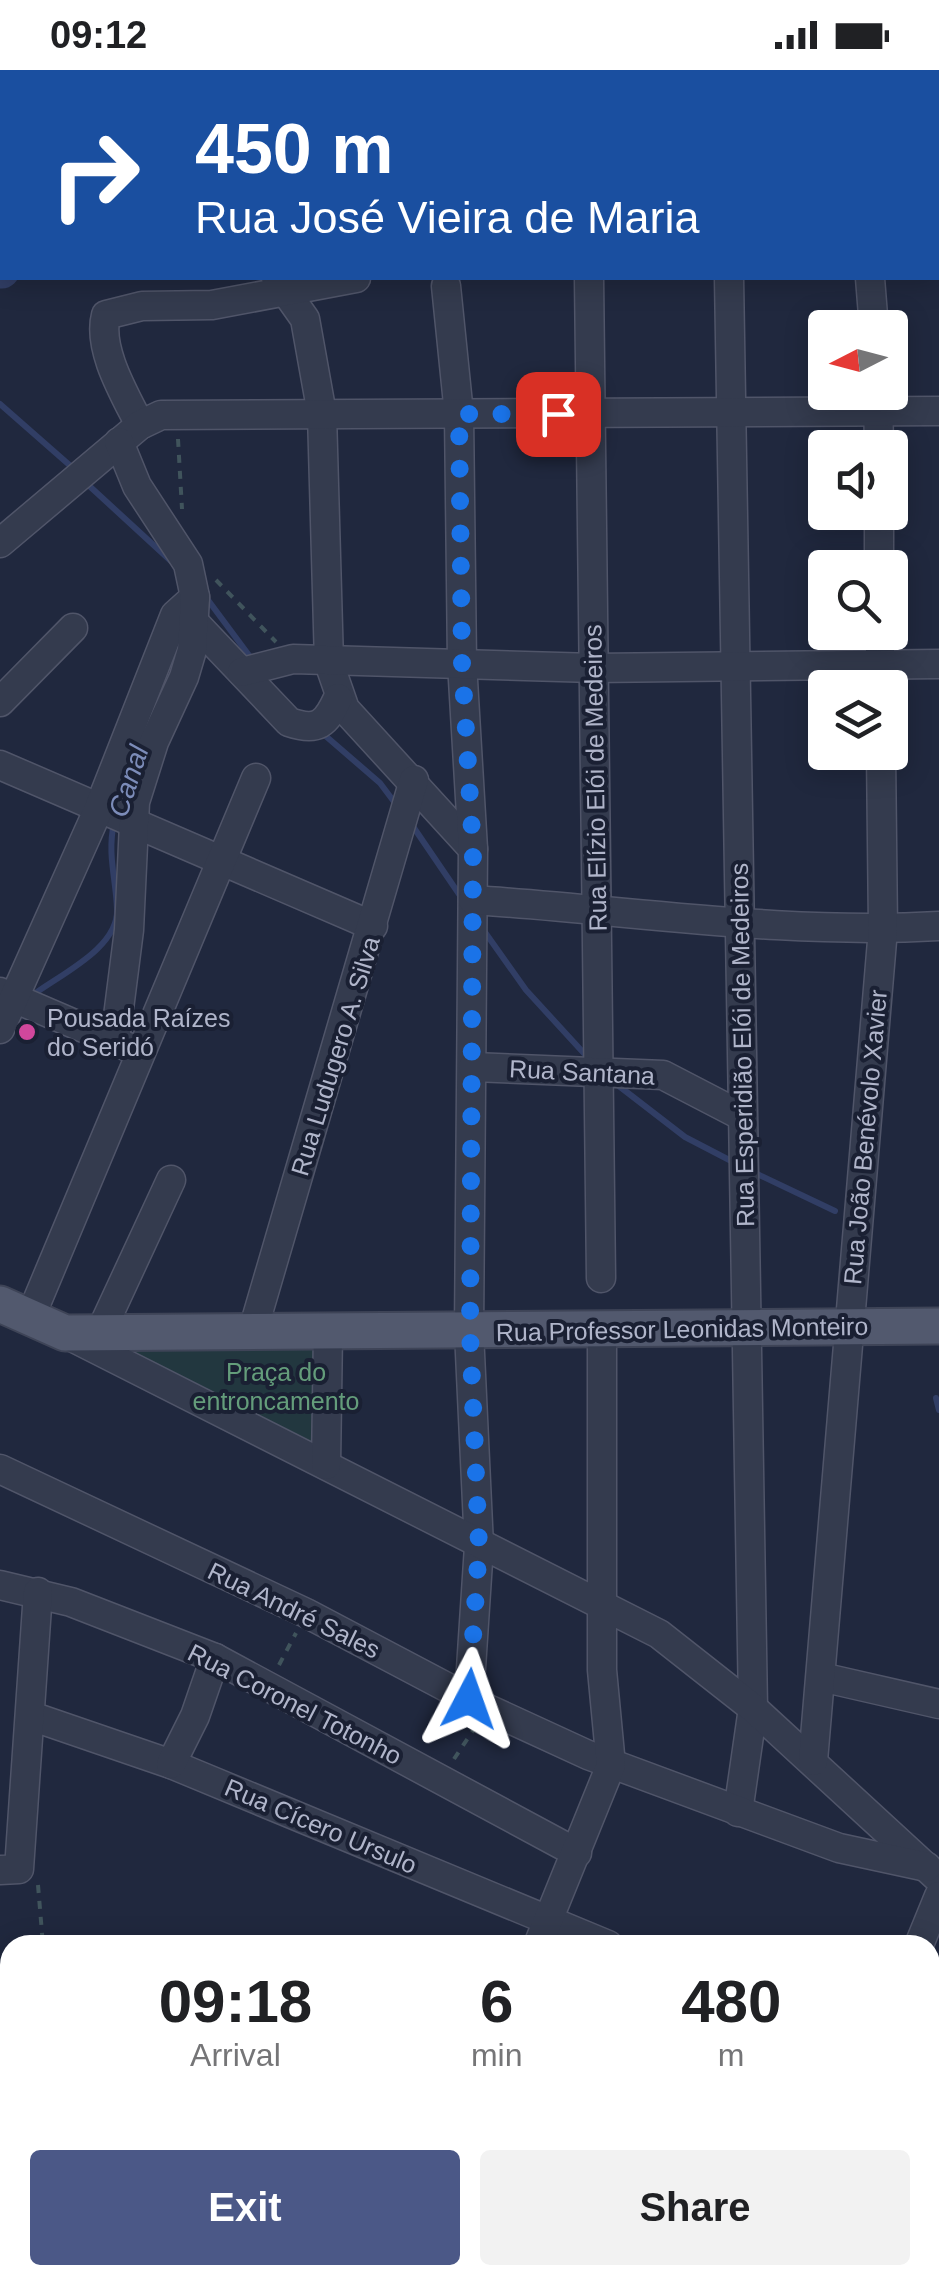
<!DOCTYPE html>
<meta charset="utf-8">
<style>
:root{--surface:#fff;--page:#f2f2f2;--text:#202124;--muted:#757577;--accent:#4b5887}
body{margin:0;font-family:Arial,sans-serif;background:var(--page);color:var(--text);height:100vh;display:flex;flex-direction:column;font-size:38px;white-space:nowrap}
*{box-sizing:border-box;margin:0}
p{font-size:32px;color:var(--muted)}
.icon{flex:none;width:55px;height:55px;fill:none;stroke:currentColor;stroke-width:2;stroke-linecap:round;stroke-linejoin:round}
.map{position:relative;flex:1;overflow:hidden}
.details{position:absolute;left:0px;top:1865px;width:940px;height:350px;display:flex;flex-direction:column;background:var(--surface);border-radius:30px 30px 0 0;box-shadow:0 5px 25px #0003}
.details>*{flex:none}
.hud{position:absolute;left:0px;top:0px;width:940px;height:210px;box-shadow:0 5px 25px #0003;background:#1a4fa0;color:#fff;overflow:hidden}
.needle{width:65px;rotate:264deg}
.tools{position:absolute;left:808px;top:240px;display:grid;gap:20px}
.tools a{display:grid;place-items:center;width:100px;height:100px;border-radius:10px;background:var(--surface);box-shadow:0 5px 25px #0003;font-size:50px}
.pin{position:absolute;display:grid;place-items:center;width:85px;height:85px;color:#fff;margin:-42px;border-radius:20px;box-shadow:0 5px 15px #0006}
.me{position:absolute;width:110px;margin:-55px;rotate:4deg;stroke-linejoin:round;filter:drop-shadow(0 0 8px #0008)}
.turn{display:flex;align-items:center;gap:35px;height:210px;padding:0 30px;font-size:45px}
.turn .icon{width:130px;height:130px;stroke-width:2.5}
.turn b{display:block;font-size:70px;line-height:85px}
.eta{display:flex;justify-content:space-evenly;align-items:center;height:170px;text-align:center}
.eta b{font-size:60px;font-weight:800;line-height:70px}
.action{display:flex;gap:20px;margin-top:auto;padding:20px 30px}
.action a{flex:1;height:115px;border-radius:10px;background:var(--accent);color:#fff;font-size:40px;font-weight:800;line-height:115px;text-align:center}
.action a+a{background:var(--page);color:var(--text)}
.status{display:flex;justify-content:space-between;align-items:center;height:70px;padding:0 50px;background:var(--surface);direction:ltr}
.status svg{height:28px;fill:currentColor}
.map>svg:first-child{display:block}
.green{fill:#22373f}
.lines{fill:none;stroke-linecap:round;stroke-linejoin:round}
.stream{stroke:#313e65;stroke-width:6}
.river{stroke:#313e65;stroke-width:35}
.minor-casing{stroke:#505569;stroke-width:31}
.major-casing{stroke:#3e4457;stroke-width:39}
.path{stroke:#40545c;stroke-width:4;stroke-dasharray:8 8;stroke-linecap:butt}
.minor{stroke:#343b4e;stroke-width:28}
.major{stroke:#52596e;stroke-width:35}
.route{stroke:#1a73e8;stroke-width:18;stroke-dasharray:0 32.4}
.hotel-dot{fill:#d1479c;stroke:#1a2033;stroke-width:4}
.labels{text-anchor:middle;stroke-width:8;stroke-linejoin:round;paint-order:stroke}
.street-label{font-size:25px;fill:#b0b5ca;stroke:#1a2033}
.poi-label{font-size:25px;fill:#b0b5ca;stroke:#1a2033;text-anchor:start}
.park-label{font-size:25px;fill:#649d7b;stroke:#1a2033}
.water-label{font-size:28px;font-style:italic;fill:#7c8cb9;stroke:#1a2033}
</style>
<div class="status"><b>09:12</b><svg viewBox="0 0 49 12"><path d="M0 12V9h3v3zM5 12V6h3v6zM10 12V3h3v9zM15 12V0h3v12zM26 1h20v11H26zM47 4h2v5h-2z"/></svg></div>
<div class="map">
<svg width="939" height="2215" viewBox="0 0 939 2215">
<rect width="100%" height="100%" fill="#20283e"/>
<path class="green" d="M117,1278H318L312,1377Z"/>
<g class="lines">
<g class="stream">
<path d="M503,0L505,2"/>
<path d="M0,334L74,399"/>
<path d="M85,412L172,492"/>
<path d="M205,526L254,592"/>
<path d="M147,656L158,626"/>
<path d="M321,662L380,713L398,737"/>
<path d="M412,755L461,827"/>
<path d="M482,858L526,920L591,991"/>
<path d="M33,925C59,905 119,878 117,839C116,809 107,784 114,753"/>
<path d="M615,1013L685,1067L737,1094"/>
<path d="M753,1102L835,1141"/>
<path d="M936,1328L939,1340"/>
</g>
<g class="river">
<path d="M828,2H871"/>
<path d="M938,22L939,23"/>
<path d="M0,201H2"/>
</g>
<g class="minor-casing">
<g id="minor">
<path d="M193,0L194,2"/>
<path d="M928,2L929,0"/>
<path d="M276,208L305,249L322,344L329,593L345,639L473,779"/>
<path d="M589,208L601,1208"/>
<path d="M729,208L753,1638L738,1742"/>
<path d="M870,208L874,258"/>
<path d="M446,216L459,344L462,593L473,779L469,1262L479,1476L469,1629"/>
<path d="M878,324L879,378"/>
<path d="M140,355C125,325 97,279 106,245L142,236L212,235L356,208"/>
<path d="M879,442V498"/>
<path d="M0,473L140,355L161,345L939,341"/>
<path d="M194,552L289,652C318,662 326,654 338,628"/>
<path d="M880,562V618"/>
<path d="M242,602L293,589L594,598L939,594"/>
<path d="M0,632L73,558"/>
<path d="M0,695L373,856"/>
<path d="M473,830C628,840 782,865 939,856"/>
<path d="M0,922L128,977"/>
<path d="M0,959L99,738L175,545L195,527"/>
<path d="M115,970L129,860L135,732L154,672L184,607L192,580L195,527L188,494L137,416L119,372"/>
<path d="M473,997L663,1005L742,1046"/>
<path d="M30,1248L256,708"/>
<path d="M253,1260L414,710"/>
<path d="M100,1263L171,1110"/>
<path d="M66,1264L659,1564L753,1638L939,1809"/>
<path d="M326,1395L328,1262"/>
<path d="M0,1399L306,1543L488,1639L588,1685L839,1778L927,1797"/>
<path d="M0,1515L71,1532L215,1588L577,1783"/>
<path d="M821,1607L939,1634"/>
<path d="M31,1646L171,1694L608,1875"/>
<path d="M813,1691L883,859L881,682"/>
<path d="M171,1694L195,1646L215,1588"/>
<path d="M0,1800L19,1799L38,1522"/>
<path d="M538,1875L611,1695L602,1600V1259"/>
<path d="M919,1875L939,1826"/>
<path d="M0,1984L10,1977"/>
<path d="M930,1992L939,1995"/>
<path d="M0,2172L10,2166"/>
<path d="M113,2205L124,2215"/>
<path d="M417,2215L421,2205"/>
<path d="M785,2215L789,2205"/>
</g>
</g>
<g class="major-casing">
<path id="major" d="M0,1234L65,1263L939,1256"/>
</g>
<g class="path">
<path d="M178,369L182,439"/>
<path d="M216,510L276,572"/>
<path d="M279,1595L296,1563"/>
<path d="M454,1689L476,1656"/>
<path d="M38,1815L43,1875"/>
<path d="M740,2205L764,2214"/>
<path d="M604,2215L608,2205"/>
</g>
<use href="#minor" class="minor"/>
<use href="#major" class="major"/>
</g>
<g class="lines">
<path class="route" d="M469,1629L479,1476L470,1262L473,779L462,593L459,344H558"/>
</g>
<circle class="hotel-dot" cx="27" cy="962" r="10"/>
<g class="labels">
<g class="street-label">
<text transform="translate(595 708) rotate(-91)" y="9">Rua Elízio Elói de Medeiros</text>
<text transform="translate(742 975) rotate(-91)" y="9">Rua Esperidião Elói de Medeiros</text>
<text transform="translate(335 986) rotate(-73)" y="9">Rua Ludugero A. Silva</text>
<text transform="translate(582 1002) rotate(3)" y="9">Rua Santana</text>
<text transform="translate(865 1067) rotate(-85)" y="9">Rua João Benévolo Xavier</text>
<text transform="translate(682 1259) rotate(-1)" y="9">Rua Professor Leonidas Monteiro</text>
<text transform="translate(294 1540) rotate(26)" y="9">Rua André Sales</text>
<text transform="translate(295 1634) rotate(27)" y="9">Rua Coronel Totonho</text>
<text transform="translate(321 1756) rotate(23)" y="9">Rua Cícero Ursulo</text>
</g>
<g class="poi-label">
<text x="47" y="957">Pousada Raízes<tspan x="47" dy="29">do Seridó</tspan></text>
</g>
<g class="park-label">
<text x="276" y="1311">Praça do<tspan x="276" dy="29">entroncamento</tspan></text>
</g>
<g class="water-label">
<text transform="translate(128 711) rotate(-72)" y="10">Canal</text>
</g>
</g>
</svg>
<div class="tools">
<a><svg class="needle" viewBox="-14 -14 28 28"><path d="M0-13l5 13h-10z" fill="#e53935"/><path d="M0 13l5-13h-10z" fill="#757577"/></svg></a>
<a><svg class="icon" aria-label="sound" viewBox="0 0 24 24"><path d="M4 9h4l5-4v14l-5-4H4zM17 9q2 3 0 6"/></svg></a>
<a><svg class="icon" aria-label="search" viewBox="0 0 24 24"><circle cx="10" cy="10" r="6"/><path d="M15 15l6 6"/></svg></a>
<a><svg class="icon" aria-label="layers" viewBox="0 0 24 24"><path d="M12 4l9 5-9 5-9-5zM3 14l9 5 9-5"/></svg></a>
</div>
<div class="pin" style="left:558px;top:344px;background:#d93025"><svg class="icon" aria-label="arrive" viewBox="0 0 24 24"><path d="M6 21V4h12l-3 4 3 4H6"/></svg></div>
<svg class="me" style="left:469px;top:1629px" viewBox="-20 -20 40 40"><path d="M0-17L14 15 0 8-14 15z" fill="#1a73e8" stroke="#fff" stroke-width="4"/></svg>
<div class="hud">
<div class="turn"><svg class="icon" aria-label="right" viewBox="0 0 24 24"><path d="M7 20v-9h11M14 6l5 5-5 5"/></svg><div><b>450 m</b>Rua José Vieira de Maria</div></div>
</div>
<section class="details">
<div class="eta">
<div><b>09:18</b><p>Arrival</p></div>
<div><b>6</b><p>min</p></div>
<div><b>480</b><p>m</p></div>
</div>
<div class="action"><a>Exit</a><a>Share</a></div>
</section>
</div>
